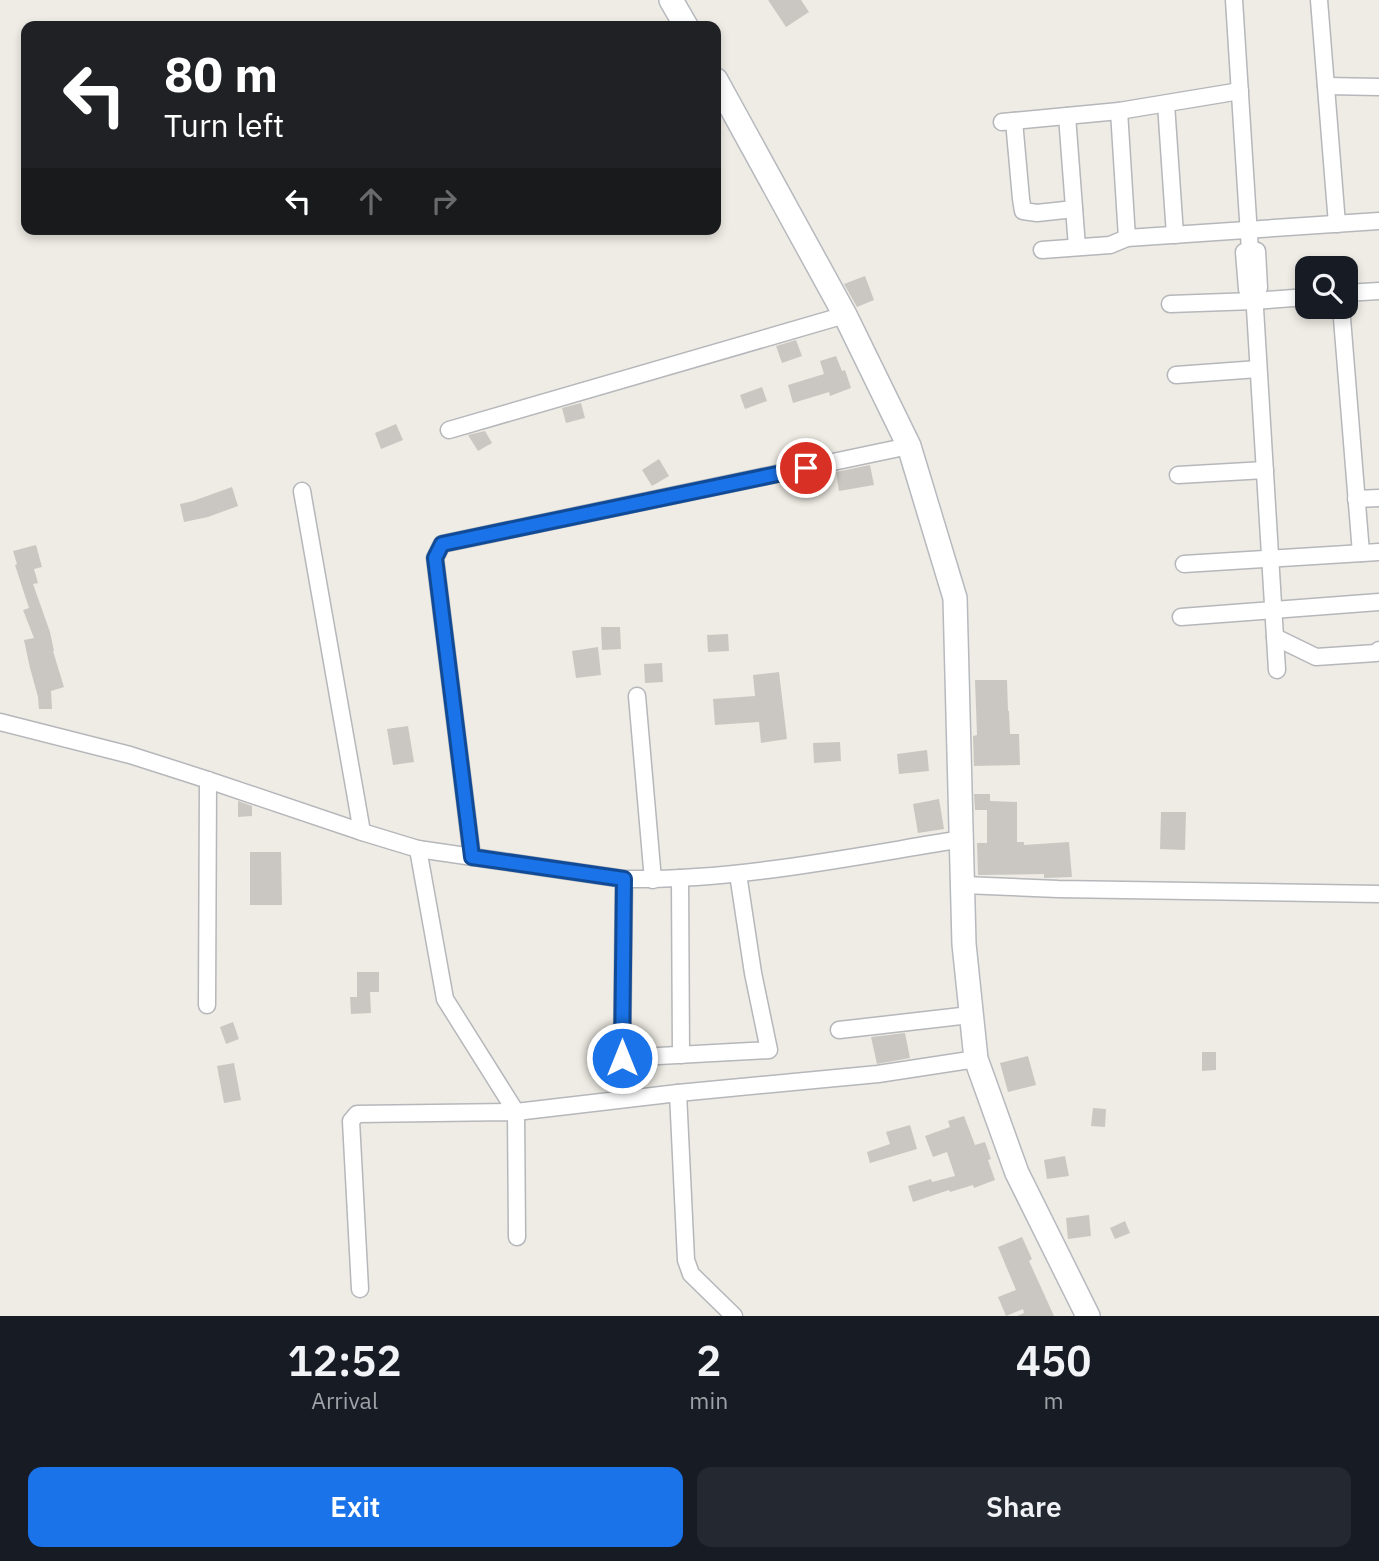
<!DOCTYPE html>
<style>
:root{--surface:#171b24;--page:#242831;--text:#f1f3f6;--muted:#9ea1a6;--accent:#1a73e8}
body{margin:0;font-family:"IBM Plex Sans",sans-serif;background:var(--page);color:var(--text);height:100vh;display:flex;flex-direction:column;font-size:26px;white-space:nowrap}
*{box-sizing:border-box;margin:0}
p{font-size:23px;color:var(--muted)}
.icon{flex:none;width:38px;height:38px;fill:none;stroke:currentColor;stroke-width:2;stroke-linecap:round;stroke-linejoin:round}
.map{position:relative;height:1316px;overflow:hidden}
.details{display:flex;flex-direction:column;background:var(--surface);flex:1}
.details>*{flex:none}
.top-card{position:absolute;left:21px;top:21px;width:700px;height:214px;border-radius:14px;box-shadow:0 4px 10px #0003;background:#202124;color:#fff;overflow:hidden}
.tools{position:absolute;left:1295px;top:256px;display:grid;gap:14px}
.tools a{display:grid;place-items:center;width:63px;height:63px;border-radius:14px;background:var(--surface);box-shadow:0 4px 10px #0003;font-size:35px}
.pin{position:absolute;display:grid;place-items:center;width:60px;height:60px;color:#fff;margin:-30px;border:4px solid #fff;border-radius:50%;box-shadow:0 2px 7px #0007}
.me{position:absolute;width:77px;margin:-38px;rotate:0deg;stroke-linejoin:round;filter:drop-shadow(0 0 5px #0008)}
.turn{display:flex;align-items:center;gap:24px;height:147px;padding:0 28px;font-size:32px}
.turn .icon{width:91px;height:91px;stroke-width:2.5}
.turn b{display:block;font-size:49px;line-height:60px}
.lanes{display:flex;align-items:center;height:66px;padding:0 28px;background:#0003;justify-content:center;gap:35px;direction:ltr}
.lanes .off{opacity:.35}
.eta{display:flex;justify-content:space-evenly;align-items:center;height:119px;text-align:center}
.eta b{font-size:42px;font-weight:600;line-height:49px}
.action{display:flex;gap:14px;margin-top:auto;padding:14px 28px}
.action a{flex:1;height:80px;border-radius:14px;background:var(--accent);color:#fff;font-size:28px;font-weight:600;line-height:80px;text-align:center}
.action a+a{background:var(--page);color:var(--text)}
.map>svg:first-child{display:block}
.building{fill:#cac7c2}
.lines{fill:none;stroke-linecap:round;stroke-linejoin:round}
.street-casing{stroke:#b5b7bb;stroke-width:19}
.secondary-casing{stroke:#b6b9be;stroke-width:26}
.street{stroke:#fff;stroke-width:16}
.secondary{stroke:#fff;stroke-width:23}
.route-casing{stroke:#114b97;stroke-width:18}
.route{stroke:#1a73e8;stroke-width:12}
</style>
<div class="map">
<svg width="1379" height="1316" viewBox="0 0 1379 1316">
<rect width="100%" height="100%" fill="#eeece4"/>
<g class="building">
<path d="M768,0H801L809,12L786,27Z"/>
<path d="M865,276L874,300L857,307L844,284Z"/>
<path d="M796,340L802,356L782,363L776,346Z"/>
<path d="M836,356L842,371L845,370L851,388L830,396L829,392L793,403L788,385L824,374L820,361Z"/>
<path d="M762,387L767,401L745,409L740,395Z"/>
<path d="M581,403L585,418L566,423L562,408Z"/>
<path d="M396,424L403,440L381,449L375,433Z"/>
<path d="M485,431L492,443L478,451L468,435Z"/>
<path d="M659,459L669,476L652,486L642,470Z"/>
<path d="M870,465L874,485L839,491L836,472Z"/>
<path d="M232,487L238,506L208,517L184,522L180,504L193,501Z"/>
<path d="M36,545L42,567L34,569L38,583L33,584L50,632L54,651H53L64,687L51,691L52,709H39L38,697L30,668L24,640L34,638L23,610L29,608L15,565L17,564L13,551Z"/>
<path d="M601,627H620L621,649L602,650Z"/>
<path d="M728,634L729,651L708,652L707,635Z"/>
<path d="M598,647L601,675L576,678L572,651Z"/>
<path d="M662,663L663,682L645,683L644,664Z"/>
<path d="M779,672L787,739L761,743L759,722L715,725L713,699L755,696L753,675Z"/>
<path d="M975,680H1007L1008,711H1009L1010,734H1019L1020,765L974,766L973,736L977,735Z"/>
<path d="M408,726L414,762L393,765L387,729Z"/>
<path d="M840,742L841,761L814,763L813,743Z"/>
<path d="M927,750L929,771L899,774L897,754Z"/>
<path d="M974,794H990V801L1017,802V842H1024V845L1069,842L1072,877L1044,878V874L978,875L977,843H987V810H975Z"/>
<path d="M939,799L944,829L918,833L913,804Z"/>
<path d="M238,801L252,806V816L238,817Z"/>
<path d="M1161,812H1186L1185,850L1160,849Z"/>
<path d="M250,852H281L282,905H250Z"/>
<path d="M357,972H379V992H370L371,1013L351,1014L350,997H357Z"/>
<path d="M233,1022L239,1039L226,1044L220,1027Z"/>
<path d="M905,1033L910,1058L877,1064L871,1037Z"/>
<path d="M1202,1052H1216V1070L1202,1071Z"/>
<path d="M1028,1056L1036,1085L1008,1092L1000,1063Z"/>
<path d="M234,1063L241,1100L224,1103L217,1066Z"/>
<path d="M1093,1108L1106,1109L1105,1127L1091,1126Z"/>
<path d="M964,1116L975,1145L985,1142L991,1159L988,1160L995,1180L974,1188L973,1185L950,1192L949,1190L913,1202L908,1186L931,1179L932,1182L955,1176L947,1152L933,1157L925,1136L950,1127L948,1121Z"/>
<path d="M910,1125L917,1149L870,1163L867,1152L890,1144L886,1132Z"/>
<path d="M1065,1156L1069,1176L1047,1179L1044,1160Z"/>
<path d="M1089,1215L1091,1236L1068,1239L1066,1218Z"/>
<path d="M1125,1221L1130,1233L1115,1239L1110,1228Z"/>
<path d="M1022,1237L1032,1259L1029,1261L1054,1316H1017L1024,1313L1023,1309L1006,1316L998,1297L1016,1290L998,1247Z"/>
</g>
<g class="lines">
<g class="street-casing">
<g id="street">
<path d="M1234,0L1250,251"/>
<path d="M1319,0L1337,224"/>
<path d="M1326,86L1379,87"/>
<path d="M1166,104L1175,235"/>
<path d="M1119,111L1127,238"/>
<path d="M1067,116L1077,247"/>
<path d="M1014,121L1021,199L1023,211L1037,213L1074,209"/>
<path d="M1002,122L1119,111L1240,91"/>
<path d="M1042,250L1110,245L1127,238L1379,221"/>
<path d="M1257,251L1259,288L1254,292L1247,289L1244,252Z"/>
<path d="M1254,292L1277,670"/>
<path d="M1346,293L1379,291"/>
<path d="M1170,304L1254,301L1307,297"/>
<path d="M1341,306L1361,553"/>
<path d="M1176,375L1258,369"/>
<path d="M449,430L845,315"/>
<path d="M1178,475L1265,470"/>
<path d="M302,491L362,832"/>
<path d="M1356,499L1379,498"/>
<path d="M1184,564L1379,552"/>
<path d="M1181,617L1379,602"/>
<path d="M1275,637L1316,657L1376,653L1379,650"/>
<path d="M637,696L653,880"/>
<path d="M0,722L130,755L208,780L362,832L418,849L624,879C737,881 850,857 962,839"/>
<path d="M418,849L445,999L516,1112L678,1093L878,1074L976,1059"/>
<path d="M472,857L435,558L442,544L909,446"/>
<path d="M680,878L681,1055"/>
<path d="M624,879L622,1058L769,1050L753,973L738,874"/>
<path d="M963,885L1058,889L1379,894"/>
<path d="M207,1005L208,780"/>
<path d="M839,1030L970,1015"/>
<path d="M678,1093L686,1260L691,1274L734,1316"/>
<path d="M360,1289L351,1121L357,1114L516,1112L517,1237"/>
</g>
</g>
<g class="secondary-casing">
<g id="secondary">
<path d="M671,0L686,26"/>
<path d="M716,80L845,315L909,446L955,598L964,944L976,1059L1017,1173L1088,1316"/>
</g>
</g>
<use href="#street" class="street"/>
<use href="#secondary" class="secondary"/>
</g>
<g class="lines">
<g class="route-casing">
<path id="route" d="M622,1058L624,879L472,857L435,558L442,544L806,468"/>
</g>
<use href="#route" class="route"/>
</g>
</svg>
<div class="tools">
<a><svg class="icon" aria-label="search" viewBox="0 0 24 24"><circle cx="10" cy="10" r="6"/><path d="M15 15l6 6"/></svg></a>
</div>
<div class="pin" style="left:806px;top:468px;background:#d93025"><svg class="icon" aria-label="arrive" viewBox="0 0 24 24"><path d="M6 21V4h12l-3 4 3 4H6"/></svg></div>
<svg class="me" style="left:622px;top:1058px" viewBox="-20 -20 40 40"><circle r="17" fill="#1a73e8" stroke="#fff" stroke-width="3"/><path d="M0-11L8 9 0 5-8 9z" fill="#fff"/></svg>
<div class="top-card">
<div class="turn"><svg class="icon" aria-label="left" viewBox="0 0 24 24"><path d="M17 20v-9H6M10 6l-5 5 5 5"/></svg><div><b>80 m</b>Turn left</div></div>
<div class="lanes"><svg class="icon" aria-label="left" viewBox="0 0 24 24"><path d="M17 20v-9H6M10 6l-5 5 5 5"/></svg><svg class="icon off" aria-label="ahead" viewBox="0 0 24 24"><path d="M12 20V5M6 11l6-6 6 6"/></svg><svg class="icon off" aria-label="right" viewBox="0 0 24 24"><path d="M7 20v-9h11M14 6l5 5-5 5"/></svg></div>
</div>
</div>
<section class="details">
<div class="eta">
<div><b>12:52</b><p>Arrival</p></div>
<div><b>2</b><p>min</p></div>
<div><b>450</b><p>m</p></div>
</div>
<div class="action"><a>Exit</a><a>Share</a></div>
</section>
